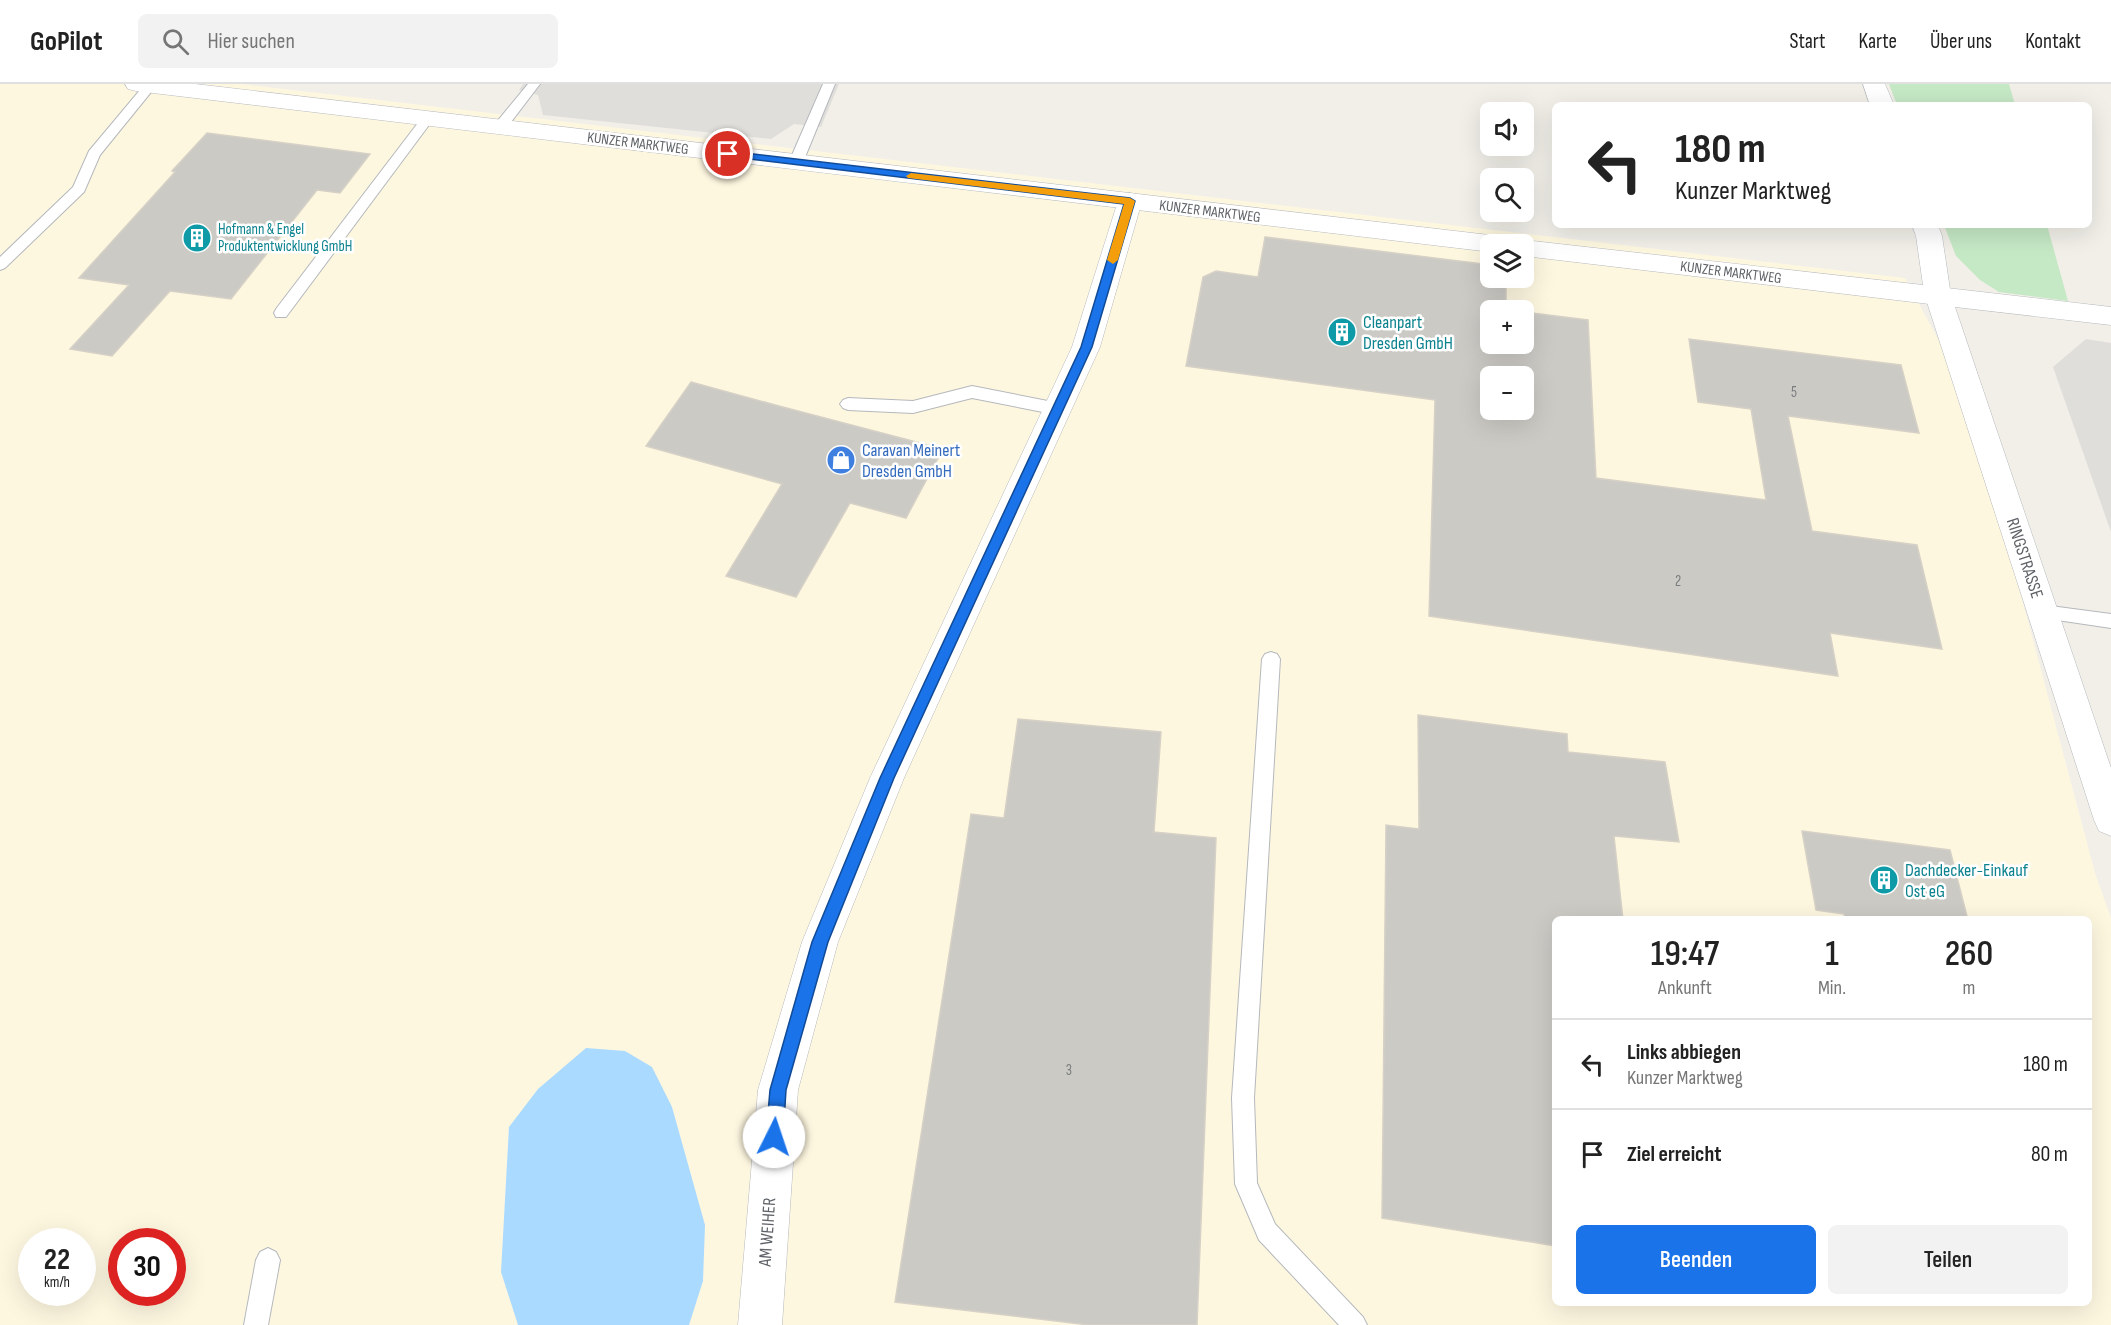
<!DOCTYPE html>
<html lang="de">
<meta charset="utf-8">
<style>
:root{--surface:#fff;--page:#f2f2f2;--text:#222;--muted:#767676;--line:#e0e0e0;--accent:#1a73e8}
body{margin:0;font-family:"Sofia Sans Condensed",sans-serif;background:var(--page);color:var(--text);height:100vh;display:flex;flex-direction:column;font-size:22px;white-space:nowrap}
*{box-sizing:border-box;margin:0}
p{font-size:20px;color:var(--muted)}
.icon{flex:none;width:33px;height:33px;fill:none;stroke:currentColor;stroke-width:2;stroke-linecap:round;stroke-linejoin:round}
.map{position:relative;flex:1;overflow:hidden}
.details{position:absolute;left:1552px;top:832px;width:540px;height:390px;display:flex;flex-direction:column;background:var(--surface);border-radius:9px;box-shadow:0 6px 24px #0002}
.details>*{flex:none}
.hud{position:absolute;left:1552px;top:18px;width:540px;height:126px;border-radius:9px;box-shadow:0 6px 24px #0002;background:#fff;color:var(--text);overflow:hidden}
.fabs{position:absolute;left:1480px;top:18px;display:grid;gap:12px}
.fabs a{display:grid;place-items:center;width:54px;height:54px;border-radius:9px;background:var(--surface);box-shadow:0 6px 24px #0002;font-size:30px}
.speed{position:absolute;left:18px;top:1144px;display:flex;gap:12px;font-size:30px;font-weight:700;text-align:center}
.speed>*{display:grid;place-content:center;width:78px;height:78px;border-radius:50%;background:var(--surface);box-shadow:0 6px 24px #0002;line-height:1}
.speed small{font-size:15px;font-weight:400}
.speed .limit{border:9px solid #d22;background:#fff;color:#111}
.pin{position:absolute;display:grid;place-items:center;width:51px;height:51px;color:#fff;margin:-26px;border:3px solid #fff;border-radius:50%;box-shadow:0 2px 6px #0007}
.me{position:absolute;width:66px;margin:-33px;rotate:4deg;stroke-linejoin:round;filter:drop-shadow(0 0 4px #0008)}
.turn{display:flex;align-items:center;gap:21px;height:126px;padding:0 24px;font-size:27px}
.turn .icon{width:78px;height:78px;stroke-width:2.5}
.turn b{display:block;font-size:42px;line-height:51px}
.eta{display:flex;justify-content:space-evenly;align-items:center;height:102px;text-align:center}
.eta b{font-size:36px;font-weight:600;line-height:42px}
.primary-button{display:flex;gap:12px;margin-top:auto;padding:12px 24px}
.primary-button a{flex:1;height:69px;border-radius:9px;background:var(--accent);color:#fff;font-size:24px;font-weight:600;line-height:69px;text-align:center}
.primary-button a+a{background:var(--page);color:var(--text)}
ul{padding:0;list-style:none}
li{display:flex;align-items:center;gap:18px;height:90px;padding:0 24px;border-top:2px solid var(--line)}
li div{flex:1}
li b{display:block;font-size:22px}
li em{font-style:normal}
header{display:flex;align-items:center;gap:36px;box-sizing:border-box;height:84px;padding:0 30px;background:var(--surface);border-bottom:2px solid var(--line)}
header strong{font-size:28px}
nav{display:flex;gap:33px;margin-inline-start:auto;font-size:21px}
.search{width:420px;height:54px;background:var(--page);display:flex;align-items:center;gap:15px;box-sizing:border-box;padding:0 21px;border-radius:9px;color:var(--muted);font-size:22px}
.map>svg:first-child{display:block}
.commercial{fill:#fef7e0;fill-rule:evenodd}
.industrial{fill:#e0deda}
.green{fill:#c5e8c5}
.water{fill:#aadaff}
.building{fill:#cccac5;stroke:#d6d1c6;stroke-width:1.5;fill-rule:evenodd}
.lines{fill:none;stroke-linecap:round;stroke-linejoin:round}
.lane-casing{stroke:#b5b8bc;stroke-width:2}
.street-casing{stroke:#b5b8bc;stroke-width:1}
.secondary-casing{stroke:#b6babf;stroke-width:1}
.lane{fill:#fff;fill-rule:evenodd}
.street{fill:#fff;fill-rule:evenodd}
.secondary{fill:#fff;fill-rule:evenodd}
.route{fill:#1a73e8;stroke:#114b97;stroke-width:1.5}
.slow{fill:#f59e0b}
.labels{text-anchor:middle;stroke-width:5;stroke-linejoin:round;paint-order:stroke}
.far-street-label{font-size:15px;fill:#5f6368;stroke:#fff}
.far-culture-label{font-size:15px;fill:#0d838f;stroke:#fff;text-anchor:start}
.number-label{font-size:15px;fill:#7a7d7f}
.culture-label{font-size:18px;fill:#0d838f;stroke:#fff;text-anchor:start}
.shop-label{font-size:18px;fill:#366cbe;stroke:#fff;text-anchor:start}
.street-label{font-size:18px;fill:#5f6368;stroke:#fff}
</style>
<header>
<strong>GoPilot</strong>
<div class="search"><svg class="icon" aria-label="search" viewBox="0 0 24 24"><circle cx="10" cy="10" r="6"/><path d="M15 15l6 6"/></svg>Hier suchen</div>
<nav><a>Start</a><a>Karte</a><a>Über uns</a><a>Kontakt</a></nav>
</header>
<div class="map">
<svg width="2111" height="1241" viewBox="0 0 2111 1241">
<rect width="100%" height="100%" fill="#f1efe8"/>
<path class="commercial" d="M0,0H242L1905,194L1953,283L2013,481L2095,789L2111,834V1241H0ZM1491,160H1524V194H1491ZM1491,226H1524V260H1491ZM1491,292H1524V326H1491ZM1556,836H2090V1220H1556ZM32,1158H82V1209H32ZM122,1158H172V1209H122Z"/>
<g class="industrial">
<path d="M523,0H839L821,43L794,40L771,55L543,31L538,11L519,6Z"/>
<path d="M2086,255L2111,259V448L2053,283Z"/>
</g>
<g class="green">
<path d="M1889,0H2009L2015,21H1897Z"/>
<path d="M1944,141H2047L2068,217L1999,208L1980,196L1956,172Z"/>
</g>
<path class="water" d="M586,964L625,967L652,983L672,1023L705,1141L703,1197L689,1241H518L501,1188L509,1043L538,1005Z"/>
<g class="building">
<path d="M207,49L370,70L340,109L317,106L231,215L170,207L112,272L70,265L129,201L79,194L175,88L172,87Z"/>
<path d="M1265,153L1491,181V194H1506V225L1515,226H1491V260H1524V228L1588,236L1596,394L1766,416L1751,325L1698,318L1689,255L1901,281L1919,349L1788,332L1812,447L1917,461L1942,565L1830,549L1838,592L1429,532L1435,316L1186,282L1203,193L1216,187L1258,193ZM1491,292H1524V326H1491Z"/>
<path d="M691,298L779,322L943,365L906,434L850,419L796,513L726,492L782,400L646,362Z"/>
<path d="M1418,631L1567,650L1568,668L1665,678L1679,758L1614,752L1623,836H1556V1162L1382,1134L1386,741L1419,745Z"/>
<path d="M1018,635L1161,648L1154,748L1216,754L1197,1241H1089L895,1218L971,730L1004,734Z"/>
<path d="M1802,747L1950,766L1968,836H1845L1844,830L1816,826Z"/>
</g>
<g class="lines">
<g class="lane-casing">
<g id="lane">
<path d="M145,0L156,2L100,71L84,108L5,184L0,186V173L73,103L89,67Z"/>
<path d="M528,0H540L505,46H495L494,43L495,40Z"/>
<path d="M823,0H835L803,78L796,82L791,81L789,78Z"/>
<path d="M428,30L432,31L434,34L432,37L286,233H276L274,229L276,225L424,31Z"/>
<path d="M972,302L1058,319L1063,321L1066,325L1063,329L1058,331L972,314L913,329L848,326L843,324L840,320L843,316L848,314L913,317Z"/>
<path d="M2043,521L2111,530V544L2037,533L2034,528L2037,523Z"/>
<path d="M1271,568L1277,570L1280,575L1254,1014L1257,1099L1275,1140L1363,1233L1367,1241H1339L1259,1156L1235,1100L1232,1014L1262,575L1265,570Z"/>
<path d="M268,1164L276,1168L280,1176L268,1241H244L256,1176L260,1168Z"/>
</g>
</g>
<g class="street-casing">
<g id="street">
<path d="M1130,109L1139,111L1142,117L1100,263L904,694L838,858L798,1006L782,1241H738L758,1006L802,858L870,694L1072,263L1118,117L1121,111Z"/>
<path d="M1938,203L2111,223V241L1955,223L2111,684V752L2099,747L2094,736L1925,212L1929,206Z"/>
</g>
</g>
<g class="secondary-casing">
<g id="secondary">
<path d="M125,0H195L1498,152L1507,154L1511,160H1491V168L136,7L128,5Z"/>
<path d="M1863,0H1885L1894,21H1870Z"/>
<path d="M1912,141H1938L1942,152L1951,212L1947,218L1938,221L1524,172V160H1513L1524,156L1923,201L1916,152Z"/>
</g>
</g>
<use href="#lane" class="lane"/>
<use href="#street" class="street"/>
<use href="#secondary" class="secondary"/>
</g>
<path class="route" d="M728,67L1130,114L1135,117L1092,263L894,694L828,858L786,1006L783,1053L780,1059L774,1061L768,1059L766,1053L770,1006L812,858L880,694L1081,263L1124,120L725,72L723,70Z"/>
<path class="slow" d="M911,89L1130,114L1135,117L1118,176L1113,180L1107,176L1124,120L908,94L906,92Z"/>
<defs>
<g id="building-disc" transform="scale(1.5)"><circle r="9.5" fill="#0f9aa8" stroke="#fff"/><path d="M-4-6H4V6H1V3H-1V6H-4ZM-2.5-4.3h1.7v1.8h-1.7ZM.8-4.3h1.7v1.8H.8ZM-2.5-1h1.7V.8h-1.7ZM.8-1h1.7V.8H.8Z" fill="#fff"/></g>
<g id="shop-disc" transform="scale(1.5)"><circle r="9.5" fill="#3f7fe0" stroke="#fff"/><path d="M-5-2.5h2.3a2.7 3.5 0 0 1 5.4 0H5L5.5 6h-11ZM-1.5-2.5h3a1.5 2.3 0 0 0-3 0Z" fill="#fff"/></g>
</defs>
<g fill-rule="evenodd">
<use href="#building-disc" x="197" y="154"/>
<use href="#building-disc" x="1342" y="248"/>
<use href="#shop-disc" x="841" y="376"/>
<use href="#building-disc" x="1884" y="796"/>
</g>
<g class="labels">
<g class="far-street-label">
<text transform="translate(638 59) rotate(7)" y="5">KUNZER MARKTWEG</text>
<text transform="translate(1210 127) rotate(7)" y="5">KUNZER MARKTWEG</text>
<text transform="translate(1731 188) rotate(7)" y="5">KUNZER MARKTWEG</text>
</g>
<g class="far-culture-label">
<text x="218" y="150">Hofmann &amp; Engel<tspan x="218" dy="17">Produktentwicklung GmbH</tspan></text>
</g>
<g class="number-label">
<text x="1794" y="313">5</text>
<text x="1678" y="502">2</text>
<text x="1069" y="991">3</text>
</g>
<g class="culture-label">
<text x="1363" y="244">Cleanpart<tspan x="1363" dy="21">Dresden GmbH</tspan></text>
<text x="1905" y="792">Dachdecker-Einkauf<tspan x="1905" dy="21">Ost eG</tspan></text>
</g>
<g class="shop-label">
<text x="862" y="372">Caravan Meinert<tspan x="862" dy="21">Dresden GmbH</tspan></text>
</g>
<g class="street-label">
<text transform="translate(2025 474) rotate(72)" y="6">RINGSTRASSE</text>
<text transform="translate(767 1148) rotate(-86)" y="6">AM WEIHER</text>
</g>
</g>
</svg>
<div class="fabs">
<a><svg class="icon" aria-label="sound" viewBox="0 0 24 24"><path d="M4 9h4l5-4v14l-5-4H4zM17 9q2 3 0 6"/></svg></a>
<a><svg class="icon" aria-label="search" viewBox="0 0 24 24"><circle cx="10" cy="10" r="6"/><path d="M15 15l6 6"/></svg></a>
<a><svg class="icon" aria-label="layers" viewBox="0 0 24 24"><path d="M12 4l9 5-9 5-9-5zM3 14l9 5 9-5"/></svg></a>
<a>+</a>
<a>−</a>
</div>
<div class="speed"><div>22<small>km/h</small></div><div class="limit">30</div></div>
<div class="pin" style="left:728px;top:70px;background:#d93025"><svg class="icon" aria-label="arrive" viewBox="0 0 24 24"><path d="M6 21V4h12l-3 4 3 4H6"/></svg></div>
<svg class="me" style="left:774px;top:1053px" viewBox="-20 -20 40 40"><circle r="19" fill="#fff"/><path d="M0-13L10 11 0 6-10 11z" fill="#1a73e8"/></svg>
<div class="hud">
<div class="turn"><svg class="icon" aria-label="left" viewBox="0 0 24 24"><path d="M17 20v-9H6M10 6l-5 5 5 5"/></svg><div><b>180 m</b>Kunzer Marktweg</div></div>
</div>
<section class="details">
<div class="eta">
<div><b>19:47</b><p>Ankunft</p></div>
<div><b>1</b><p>Min.</p></div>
<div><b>260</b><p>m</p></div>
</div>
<ul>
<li><svg class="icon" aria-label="left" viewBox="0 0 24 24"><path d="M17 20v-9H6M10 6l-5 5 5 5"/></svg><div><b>Links abbiegen</b><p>Kunzer Marktweg</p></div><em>180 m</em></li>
<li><svg class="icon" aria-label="arrive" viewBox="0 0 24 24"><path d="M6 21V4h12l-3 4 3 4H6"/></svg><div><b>Ziel erreicht</b></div><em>80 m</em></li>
</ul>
<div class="primary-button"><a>Beenden</a><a>Teilen</a></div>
</section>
</div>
